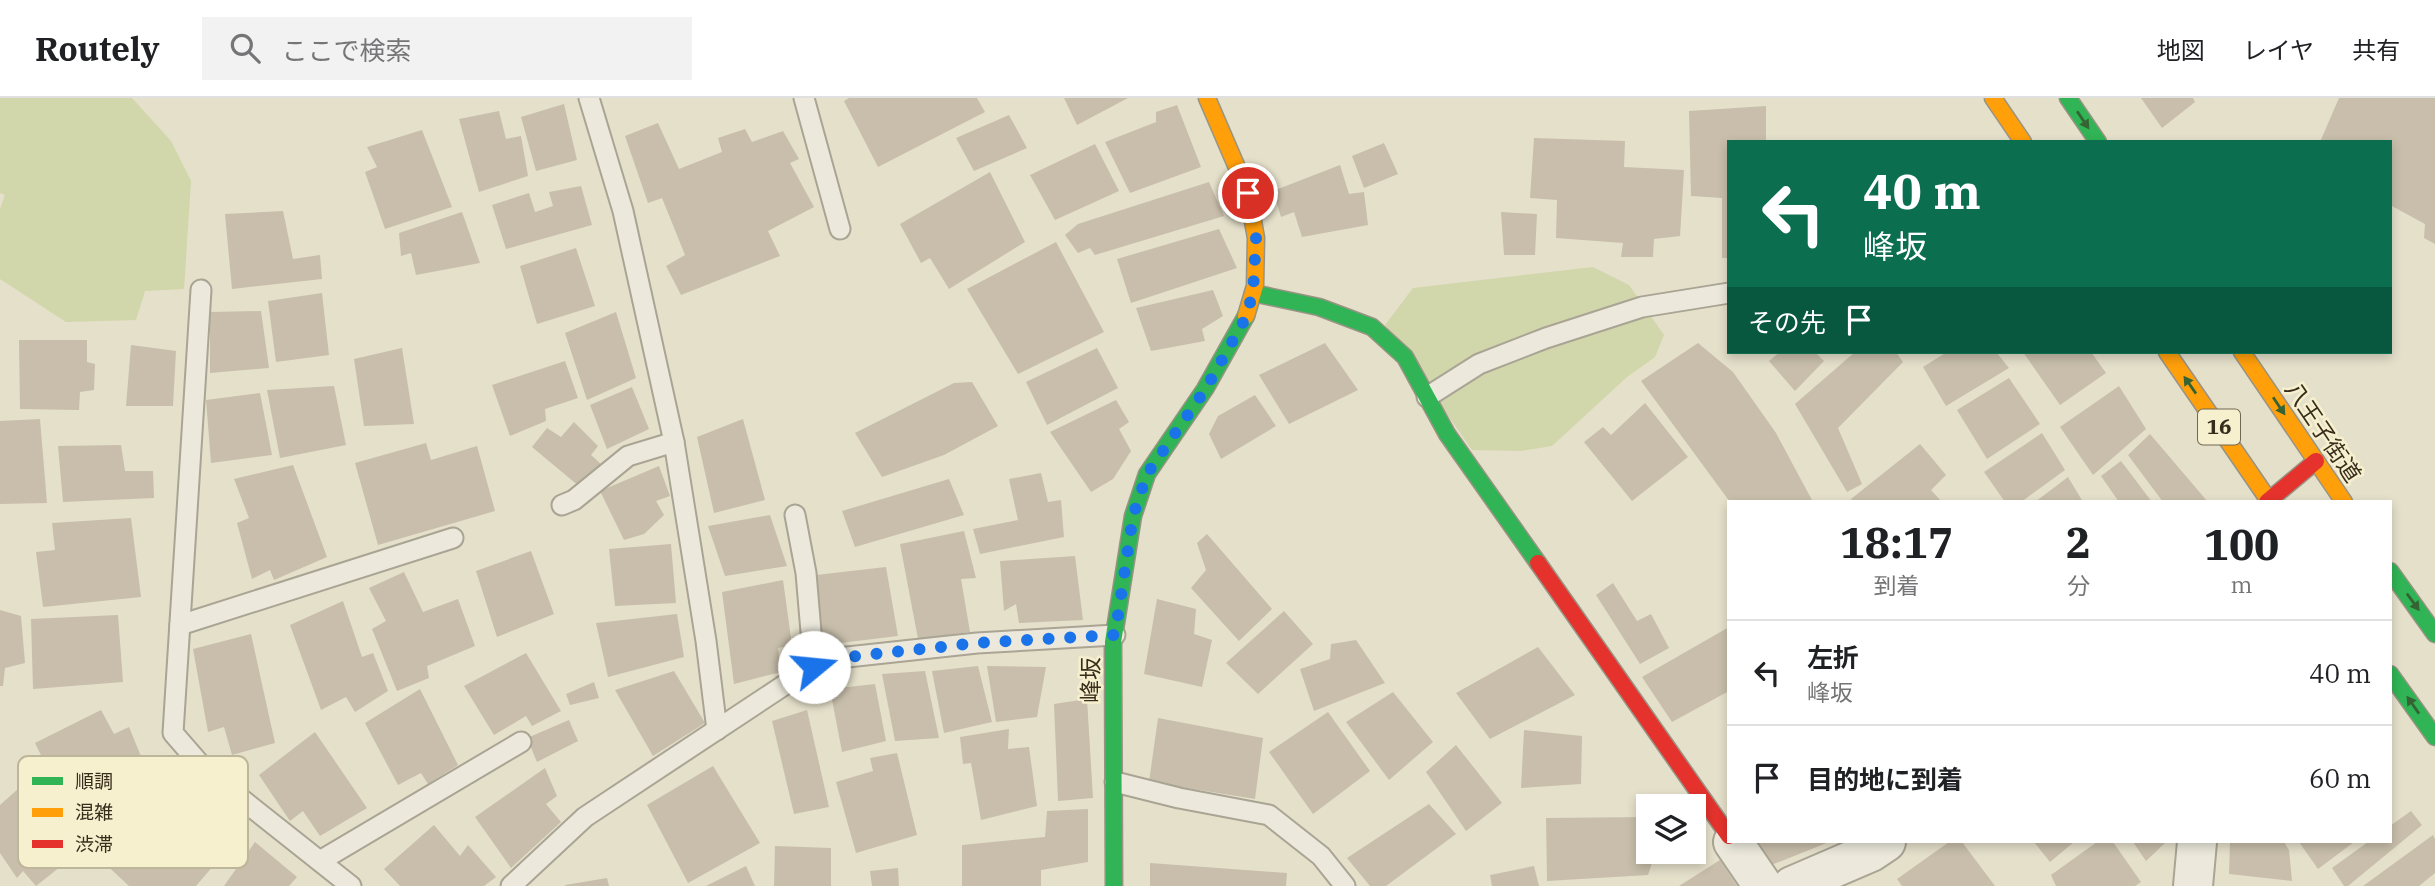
<!DOCTYPE html>
<html lang="ja">
<meta charset="utf-8">
<style>
:root{--surface:#fff;--page:#f2f2f2;--text:#202124;--muted:#757577;--line:#e0e0e0}
body{margin:0;font-family:"IBM Plex Serif","Noto Sans JP",serif;background:var(--page);color:var(--text);height:100vh;display:flex;flex-direction:column;font-size:26px;white-space:nowrap}
*{box-sizing:border-box;margin:0}
p{font-size:23px;color:var(--muted)}
.icon{flex:none;width:38px;height:38px;fill:none;stroke:currentColor;stroke-width:2;stroke-linecap:round;stroke-linejoin:round}
.map{position:relative;flex:1;overflow:hidden}
.side{position:absolute;left:1727px;top:402px;width:665px;height:343px;display:flex;flex-direction:column;background:var(--surface);border-radius:0px;box-shadow:0 4px 10px #0003}
.side>*{flex:none}
.top-card{position:absolute;left:1727px;top:42px;width:665px;height:214px;border-radius:0px;box-shadow:0 4px 10px #0003;background:#0b6e4f;color:#fff;overflow:hidden}
.controls{position:absolute;left:1636px;top:696px;display:grid;gap:14px}
.controls a{display:grid;place-items:center;width:70px;height:70px;border-radius:0px;background:var(--surface);box-shadow:0 4px 10px #0003;font-size:35px}
.pin{position:absolute;display:grid;place-items:center;width:60px;height:60px;color:#fff;margin:-30px;border:4px solid #fff;border-radius:50%;box-shadow:0 2px 7px #0007}
.me{position:absolute;width:77px;margin:-38px;rotate:73deg;stroke-linejoin:round;filter:drop-shadow(0 0 5px #0008)}
.turn{display:flex;align-items:center;gap:24px;height:147px;padding:0 21px;font-size:32px}
.turn .icon{width:91px;height:91px;stroke-width:2.5}
.turn b{display:block;font-size:49px;line-height:60px}
.then{display:flex;align-items:center;height:66px;padding:0 21px;background:#0003;gap:14px;font-size:26px}
.eta{display:flex;justify-content:space-evenly;align-items:center;height:119px;text-align:center}
.eta b{font-size:42px;font-weight:800;line-height:49px}
ul{padding:0;list-style:none}
li{display:flex;align-items:center;gap:21px;height:105px;padding:0 21px;border-top:2px solid var(--line)}
li div{flex:1}
li b{display:block;font-size:26px}
li em{font-style:normal}
header{display:flex;align-items:center;gap:42px;box-sizing:border-box;height:98px;padding:0 35px;background:var(--surface);border-bottom:2px solid var(--line)}
header strong{font-size:33px}
nav{display:flex;gap:38px;margin-inline-start:auto;font-size:24px}
.search{width:490px;height:63px;background:var(--page);display:flex;align-items:center;gap:18px;box-sizing:border-box;padding:0 24px;border-radius:0px;color:var(--muted);font-size:26px}
.map>svg:first-child{display:block}
.green{fill:#d1d6ab}
.building{fill:#c8beab}
.lines{fill:none;stroke-linecap:round;stroke-linejoin:round}
.lane-casing{stroke:#a9a494;stroke-width:23}
.street-casing{stroke:#a9a494;stroke-width:42}
.fast-casing{stroke:#999384;stroke-width:19}
.slow-casing{stroke:#999384;stroke-width:19}
.jam-casing{stroke:#999384;stroke-width:19}
.lane{stroke:#ece9dc;stroke-width:19}
.street{stroke:#ece9dc;stroke-width:38}
.fast{stroke:#30b455;stroke-width:16}
.slow{stroke:#ff9f0a;stroke-width:16}
.jam{stroke:#e5322d;stroke-width:16}
.oneway{fill:#356333}
.route{stroke:#1a73e8;stroke-width:12;stroke-dasharray:0 21.6}
.labels{text-anchor:middle;stroke-width:5;stroke-linejoin:round;paint-order:stroke}
.shield{fill:#f7f0cf;stroke:#716852;stroke-width:2}
.shield-label{font-size:21px;font-weight:bold;fill:#382d1c}
.street-label{font-size:23px;fill:#382d1c;stroke:#f7f0cf}
.key{fill:#f7f0cf;stroke:#beb699;stroke-width:2}
.key-label{font-size:19px;fill:#382d1c}
</style>
<header>
<strong>Routely</strong>
<div class="search"><svg class="icon" aria-label="search" viewBox="0 0 24 24"><circle cx="10" cy="10" r="6"/><path d="M15 15l6 6"/></svg>ここで検索</div>
<nav><a>地図</a><a>レイヤ</a><a>共有</a></nav>
</header>
<div class="map">
<svg width="2435" height="788" viewBox="0 0 2435 788">
<rect width="100%" height="100%" fill="#e5e0ca"/>
<g class="green">
<path d="M0,0H132L171,43L191,83L184,191L145,193L136,222L66,224L0,181V111L5,97L0,95Z"/>
<path d="M1593,169L1629,187L1664,237L1655,259L1627,279L1552,348L1521,353L1472,352L1385,227L1413,190Z"/>
</g>
<g class="building">
<path d="M849,0H977L985,14L878,69L844,3Z"/>
<path d="M1064,0H1128L1077,27Z"/>
<path d="M2141,0H2193L2195,4L2162,30Z"/>
<path d="M2339,0H2435V146L2424,140L2425,126L2390,107V44H2320Z"/>
<path d="M564,6L577,62L536,73L521,19Z"/>
<path d="M1177,7L1201,69L1130,95L1105,44L1156,24V14Z"/>
<path d="M1766,8V44H1729V160H1722V100L1691,98L1689,13Z"/>
<path d="M499,13L506,41L521,38L528,78L479,94L459,21Z"/>
<path d="M1009,17L1027,50L974,73L956,40Z"/>
<path d="M658,25L679,71L722,54L718,40L745,31L752,44L783,33L799,61L790,65L814,109L768,133L780,158L681,197L666,168L685,157L662,100L648,105L625,38Z"/>
<path d="M422,32L452,109L385,131L365,74L377,69L367,49Z"/>
<path d="M1534,40L1625,43L1624,69L1684,72L1680,138L1654,141L1653,159H1621L1623,145L1556,140L1557,102L1530,100Z"/>
<path d="M1384,45L1398,76L1364,90L1352,58Z"/>
<path d="M1095,46L1119,93L1055,122L1030,77Z"/>
<path d="M1340,67L1349,96L1364,94L1368,127L1302,139L1294,114L1281,119L1273,93Z"/>
<path d="M990,74L1025,144L949,191L930,160L921,165L900,126Z"/>
<path d="M1209,84L1224,118L1095,157L1090,150L1078,155L1065,137L1078,126Z"/>
<path d="M581,88L592,127L506,151L492,107L529,95L535,114L553,108L549,94Z"/>
<path d="M283,113L293,161L320,157L322,181L232,191L225,116Z"/>
<path d="M462,114L480,165L416,177L411,155L401,158L399,135Z"/>
<path d="M1501,114L1537,116L1535,157H1504Z"/>
<path d="M1219,131L1237,170L1131,205L1117,161Z"/>
<path d="M1056,144L1104,234L1018,276L967,191Z"/>
<path d="M576,150L595,208L537,226L520,168Z"/>
<path d="M1213,192L1223,218L1202,231L1205,243L1151,253L1136,210Z"/>
<path d="M322,195L329,257L276,264L268,203Z"/>
<path d="M261,213L269,270L210,275V214Z"/>
<path d="M616,214L636,280L587,302L565,235Z"/>
<path d="M19,242H87V264L95,266L94,292L80,294L79,312L20,311Z"/>
<path d="M1325,245L1358,292L1289,326L1259,277Z"/>
<path d="M1698,245L1733,274L1776,335L1813,404H1730L1641,283Z"/>
<path d="M131,247L176,253L173,308H126Z"/>
<path d="M402,250L414,326L364,328L354,261Z"/>
<path d="M1097,250L1118,290L1047,327L1026,284Z"/>
<path d="M1780,254H1815L1824,263L1795,293L1769,263Z"/>
<path d="M1855,254H1896L1903,264L1838,330L1862,386L1847,394L1795,306Z"/>
<path d="M1947,254H1996L2009,270L1946,308L1923,269Z"/>
<path d="M2023,254H2091L2106,275L2060,307Z"/>
<path d="M565,263L578,300L545,311L546,323L510,338L492,287Z"/>
<path d="M2009,280L2040,326L1987,361L1957,312Z"/>
<path d="M972,284L998,328L944,357L882,379L855,335L954,285Z"/>
<path d="M334,288L346,347L280,360L267,292Z"/>
<path d="M2119,288L2146,331L2093,377L2060,329Z"/>
<path d="M632,289L649,331L607,351L590,307Z"/>
<path d="M260,295L272,357L211,365L206,302Z"/>
<path d="M1255,297L1276,328L1221,361L1209,336L1218,318Z"/>
<path d="M1116,302L1129,324L1119,331L1131,353L1113,381L1091,394L1050,334Z"/>
<path d="M1645,305L1688,359L1632,403L1584,344L1603,329L1611,337Z"/>
<path d="M40,321L47,405L0,406V323Z"/>
<path d="M743,321L765,402L714,415L697,339Z"/>
<path d="M574,324L598,348L591,357L601,366L580,389L532,349L547,330L561,339Z"/>
<path d="M2042,335L2065,372L2021,404H2005L1984,374Z"/>
<path d="M2150,336L2208,404H2163L2128,357Z"/>
<path d="M426,345L431,362L477,348L495,413L378,447L355,365Z"/>
<path d="M1920,346L1946,377L1931,392L1941,403L1853,404L1851,401Z"/>
<path d="M121,347L125,373H153L154,400L63,404L58,348Z"/>
<path d="M2121,363L2152,404H2119L2101,378Z"/>
<path d="M293,367L327,459L274,482L270,472L252,481L237,425L249,420L234,381Z"/>
<path d="M659,368L670,398L656,403L664,417L644,436L624,442L600,393Z"/>
<path d="M1041,375L1048,404L1061,402L1064,439L980,456L973,431L1018,422L1009,381Z"/>
<path d="M2068,379L2083,404H2035Z"/>
<path d="M949,381L964,417L855,449L842,413Z"/>
<path d="M770,417L787,468L725,478L708,428Z"/>
<path d="M131,420L141,499L43,509L36,454L55,452L52,425Z"/>
<path d="M964,433L976,480L961,481L970,534L918,541L900,446Z"/>
<path d="M1207,436L1272,511L1239,543L1191,490L1206,472L1197,445Z"/>
<path d="M671,446L676,505L615,508L609,451Z"/>
<path d="M531,453L554,516L497,539L476,473Z"/>
<path d="M1075,458L1083,522L1019,525L1016,506L1004,513L1000,463Z"/>
<path d="M886,469L898,538L823,547L816,477Z"/>
<path d="M404,474L423,514L458,501L475,548L427,568L429,580L397,593L372,531L386,523L369,490Z"/>
<path d="M783,482L792,547L778,550L781,574L734,586L722,494Z"/>
<path d="M1613,485L1637,523L1651,516L1669,550L1640,566L1596,497Z"/>
<path d="M1157,501L1196,511L1194,536L1212,542L1202,589L1144,576Z"/>
<path d="M343,503L362,559L373,555L388,593L355,614L346,599L321,612L290,527Z"/>
<path d="M0,512L21,518L25,565L5,570L3,588H0Z"/>
<path d="M1284,513L1313,546L1258,596L1226,565Z"/>
<path d="M677,516L684,559L608,579L596,525Z"/>
<path d="M118,517L123,584L33,591L31,521Z"/>
<path d="M1729,529V593L1672,624L1642,579Z"/>
<path d="M251,536L275,645L232,657L224,629L208,634L193,551Z"/>
<path d="M1356,542L1385,585L1314,613L1300,571L1330,561L1331,546Z"/>
<path d="M1538,549L1575,597L1490,641L1456,595Z"/>
<path d="M526,555L561,613L532,628L526,618L494,637L464,588Z"/>
<path d="M978,568L992,624L944,635L932,573Z"/>
<path d="M987,568L1046,569L1037,619L996,624Z"/>
<path d="M674,573L705,625L653,658L615,592Z"/>
<path d="M925,573L939,640L895,643L882,576Z"/>
<path d="M594,584L599,600L570,607L566,596Z"/>
<path d="M875,586L886,643L842,654L830,591Z"/>
<path d="M420,591L458,667L428,686L421,675L398,687L365,625Z"/>
<path d="M1393,594L1433,644L1389,682L1346,624Z"/>
<path d="M1087,601L1093,700L1058,703L1054,606Z"/>
<path d="M101,612L114,636L129,629L154,690L76,728L35,645Z"/>
<path d="M807,612L829,709L794,716L772,623Z"/>
<path d="M1328,614L1370,673L1313,716L1269,654Z"/>
<path d="M1158,620L1263,640L1255,701L1149,684Z"/>
<path d="M569,622L578,643L537,664L527,640Z"/>
<path d="M1009,631L1008,651L1029,649L1037,708L981,722L971,665L963,666L960,639Z"/>
<path d="M1524,632L1582,638L1581,686L1521,690Z"/>
<path d="M315,634L367,710L320,738L303,713L290,723L259,677Z"/>
<path d="M1456,647L1502,705L1466,733L1426,674Z"/>
<path d="M897,655L917,737L856,755L836,684L873,673L870,660Z"/>
<path d="M713,668L760,745L688,785L647,707Z"/>
<path d="M545,670L557,698L546,706L561,724L511,770L475,719Z"/>
<path d="M18,691L70,761L36,788L23,773L17,780L0,755V707Z"/>
<path d="M1429,706L1456,736L1386,788H1370L1347,760Z"/>
<path d="M147,708L214,767L196,788H129L100,761Z"/>
<path d="M1088,711V764L1041,772V788H962V747L1045,739L1047,713Z"/>
<path d="M2411,713L2422,727L2348,788H2344L2332,770L2368,744H2390V728Z"/>
<path d="M1648,719V754H1667L1653,762L1648,777L1547,783L1546,720Z"/>
<path d="M434,727L460,758L468,747L496,779L484,788H400L384,771Z"/>
<path d="M2433,737L2435,741V775L2419,788H2363Z"/>
<path d="M255,744L297,779L289,788H224Z"/>
<path d="M1754,744H1829L1769,768Z"/>
<path d="M1949,744H1962L1995,788H1902L1897,781Z"/>
<path d="M2034,744H2074L2050,764Z"/>
<path d="M2097,744H2113L2141,784L2135,788H2056L2051,777Z"/>
<path d="M2133,744H2166L2146,763Z"/>
<path d="M2230,744H2284L2289,752L2292,783L2229,776Z"/>
<path d="M2299,744H2354L2318,771Z"/>
<path d="M775,748L831,750V788H774Z"/>
<path d="M1720,762L1737,788H1679Z"/>
<path d="M1150,765L1287,775L1286,788H1150Z"/>
<path d="M746,768L755,788H706Z"/>
<path d="M1534,768L1539,788H1492L1490,777Z"/>
<path d="M898,770L899,788H872L870,773Z"/>
<path d="M607,780L609,788H565V787Z"/>
</g>
<g class="lines">
<g class="lane-casing">
<g id="lane">
<path d="M589,0L623,113L674,344L706,543L717,632"/>
<path d="M804,0L840,131"/>
<path d="M201,192L173,635L206,673L351,788"/>
<path d="M1427,299L1479,266L1546,240L1642,209L1729,195"/>
<path d="M562,407L574,402L628,358L674,344"/>
<path d="M795,417L806,475L814,569"/>
<path d="M180,527L453,440"/>
<path d="M1115,684L1179,700L1269,717L1321,758L1345,788"/>
<path d="M320,763L521,644"/>
<path d="M511,788L585,719L804,574L829,561L977,545L1115,537"/>
</g>
</g>
<g class="street-casing">
<g id="street">
<path d="M1733,744L1763,788"/>
<path d="M1792,788L1871,754L1886,744"/>
<path d="M2193,788L2197,744"/>
</g>
</g>
<g class="fast-casing">
<g id="fast">
<path d="M2068,0L2098,44"/>
<path d="M1253,195L1319,209L1372,229L1405,259L1447,336L1538,465"/>
<path d="M2390,473L2435,536"/>
<path d="M2390,576L2435,639"/>
<path d="M1114,788L1113,544L1133,418L1147,376L1205,291L1246,218"/>
</g>
</g>
<g class="slow-casing">
<g id="slow">
<path d="M1207,0L1248,95L1256,140L1255,188L1246,218"/>
<path d="M1993,0L2023,44"/>
<path d="M2167,254L2270,404"/>
<path d="M2242,254L2344,404"/>
</g>
</g>
<g class="jam-casing">
<g id="jam">
<path d="M2267,404L2316,363"/>
<path d="M1538,465L1729,738"/>
</g>
</g>
<use href="#lane" class="lane"/>
<use href="#street" class="street"/>
<use href="#fast" class="fast"/>
<use href="#slow" class="slow"/>
<use href="#jam" class="jam"/>
</g>
<defs><path id="oneway-solid" d="M-6-.8H1V-3.2L6.5 0L1 3.2V.8H-6Z" transform="scale(1.75)"/></defs>
<g class="oneway">
<use href="#oneway-solid" transform="translate(2083 22) rotate(56)"/>
<use href="#oneway-solid" transform="translate(2190 287) rotate(-125)"/>
<use href="#oneway-solid" transform="translate(2279 308) rotate(56)"/>
<use href="#oneway-solid" transform="translate(2413 504) rotate(54)"/>
<use href="#oneway-solid" transform="translate(2413 607) rotate(-125)"/>
</g>
<g class="lines">
<path class="route" d="M814,569L829,561L977,545L1115,537L1133,418L1147,376L1205,292L1245,221L1253,195L1256,140L1248,95"/>
</g>
<g class="labels">
<rect class="shield" x="2198" y="311.5" width="42" height="35" rx="5"/>
<g class="shield-label">
<text x="2219" y="336">16</text>
</g>
<g class="street-label">
<text transform="translate(2323 334) rotate(56)" y="8">八王子街道</text>
<text transform="translate(1091 582) rotate(-90)" y="8">峰坂</text>
</g>
</g>
<rect x="18" y="658" width="230" height="112" rx="10" class="key"/>
<rect x="32" y="679" width="31" height="8" fill="#30b455"/>
<rect x="32" y="710" width="31" height="9" fill="#ff9f0a"/>
<rect x="32" y="742" width="31" height="8" fill="#e5322d"/>
<g class="key-label">
<text x="75" y="690">順調</text>
<text x="75" y="721">混雑</text>
<text x="75" y="753">渋滞</text>
</g>
</svg>
<div class="controls">
<a><svg class="icon" aria-label="layers" viewBox="0 0 24 24"><path d="M12 4l9 5-9 5-9-5zM3 14l9 5 9-5"/></svg></a>
</div>
<div class="pin" style="left:1248px;top:95px;background:#d93025"><svg class="icon" aria-label="arrive" viewBox="0 0 24 24"><path d="M6 21V4h12l-3 4 3 4H6"/></svg></div>
<svg class="me" style="left:814px;top:569px" viewBox="-20 -20 40 40"><circle r="19" fill="#fff"/><path d="M0-13L10 11 0 6-10 11z" fill="#1a73e8"/></svg>
<div class="top-card">
<div class="turn"><svg class="icon" aria-label="left" viewBox="0 0 24 24"><path d="M17 20v-9H6M10 6l-5 5 5 5"/></svg><div><b>40 m</b>峰坂</div></div>
<div class="then">その先<svg class="icon" aria-label="arrive" viewBox="0 0 24 24"><path d="M6 21V4h12l-3 4 3 4H6"/></svg></div>
</div>
<section class="side">
<div class="eta">
<div><b>18:17</b><p>到着</p></div>
<div><b>2</b><p>分</p></div>
<div><b>100</b><p>m</p></div>
</div>
<ul>
<li><svg class="icon" aria-label="left" viewBox="0 0 24 24"><path d="M17 20v-9H6M10 6l-5 5 5 5"/></svg><div><b>左折</b><p>峰坂</p></div><em>40 m</em></li>
<li><svg class="icon" aria-label="arrive" viewBox="0 0 24 24"><path d="M6 21V4h12l-3 4 3 4H6"/></svg><div><b>目的地に到着</b></div><em>60 m</em></li>
</ul>
</section>
</div>
